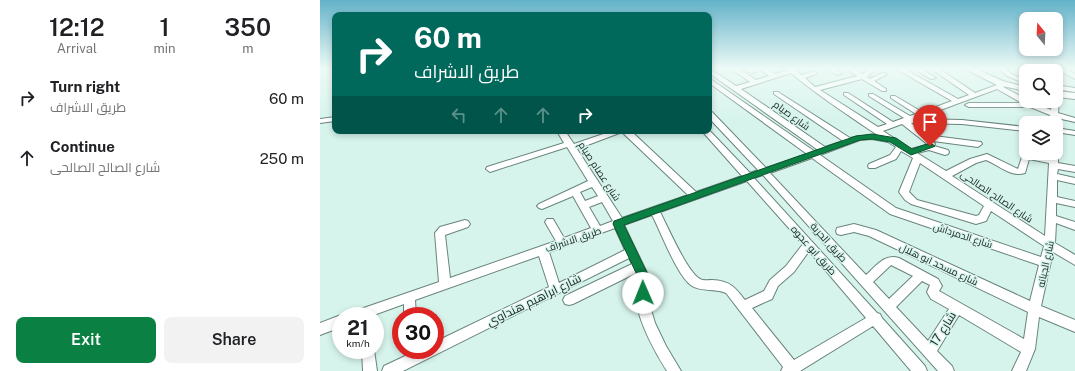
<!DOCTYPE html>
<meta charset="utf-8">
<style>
:root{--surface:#fff;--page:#f2f2f2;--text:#202124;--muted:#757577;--accent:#0b8043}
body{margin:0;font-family:"Public Sans",Cairo,sans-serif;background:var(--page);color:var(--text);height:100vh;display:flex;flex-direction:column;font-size:15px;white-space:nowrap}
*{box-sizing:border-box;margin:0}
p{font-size:13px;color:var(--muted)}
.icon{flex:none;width:22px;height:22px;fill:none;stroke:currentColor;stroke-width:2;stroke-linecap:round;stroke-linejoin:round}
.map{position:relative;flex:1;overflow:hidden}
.side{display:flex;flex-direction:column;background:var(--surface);width:320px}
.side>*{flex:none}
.banner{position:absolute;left:12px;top:12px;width:380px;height:122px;border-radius:8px;box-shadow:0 2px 6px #0003;background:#00695c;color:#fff;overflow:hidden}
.needle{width:26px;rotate:342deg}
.controls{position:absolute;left:699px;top:12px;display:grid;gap:8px}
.controls a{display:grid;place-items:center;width:44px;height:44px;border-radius:8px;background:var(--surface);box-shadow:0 2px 6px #0003;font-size:20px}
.speed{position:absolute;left:12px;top:307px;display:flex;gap:8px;font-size:20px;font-weight:700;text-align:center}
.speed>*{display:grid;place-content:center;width:52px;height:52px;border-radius:50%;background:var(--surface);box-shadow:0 2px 6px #0003;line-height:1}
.speed small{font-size:10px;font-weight:400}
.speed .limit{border:6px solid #d22;background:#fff;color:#111}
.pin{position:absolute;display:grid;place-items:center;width:34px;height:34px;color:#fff;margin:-41px -17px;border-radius:50% 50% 50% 0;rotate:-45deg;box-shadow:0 0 4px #0007}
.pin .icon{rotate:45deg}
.me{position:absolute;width:44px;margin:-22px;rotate:359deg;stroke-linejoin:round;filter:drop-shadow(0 0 3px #0008)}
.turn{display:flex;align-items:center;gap:14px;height:84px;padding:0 16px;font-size:18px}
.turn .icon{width:52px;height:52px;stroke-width:2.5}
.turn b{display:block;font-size:28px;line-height:34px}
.lanes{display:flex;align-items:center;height:38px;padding:0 16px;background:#0003;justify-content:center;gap:20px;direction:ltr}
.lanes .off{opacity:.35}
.eta{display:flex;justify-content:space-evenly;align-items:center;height:68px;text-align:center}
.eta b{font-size:24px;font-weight:600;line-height:28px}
.action{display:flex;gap:8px;margin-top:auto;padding:8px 16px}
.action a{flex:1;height:46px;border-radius:8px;background:var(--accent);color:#fff;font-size:16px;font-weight:600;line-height:46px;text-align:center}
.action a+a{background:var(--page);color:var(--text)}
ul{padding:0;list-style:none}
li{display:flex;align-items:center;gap:12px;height:60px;padding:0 16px}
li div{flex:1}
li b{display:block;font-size:15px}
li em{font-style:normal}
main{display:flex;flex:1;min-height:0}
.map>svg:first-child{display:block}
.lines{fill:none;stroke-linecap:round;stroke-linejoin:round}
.minor-casing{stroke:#69847d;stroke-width:2}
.major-casing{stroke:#69847d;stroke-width:2}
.minor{fill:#fff;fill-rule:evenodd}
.major{fill:#fff;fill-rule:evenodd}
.route{fill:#0b8043;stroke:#07532c}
.labels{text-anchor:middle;stroke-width:3;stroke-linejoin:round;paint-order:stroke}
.street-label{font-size:10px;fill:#182321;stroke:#d6f4ec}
.near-street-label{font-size:12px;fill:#182321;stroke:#d6f4ec}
</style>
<main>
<section class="side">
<div class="eta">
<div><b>12:12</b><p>Arrival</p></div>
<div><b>1</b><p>min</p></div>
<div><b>350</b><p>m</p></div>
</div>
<ul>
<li><svg class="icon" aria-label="right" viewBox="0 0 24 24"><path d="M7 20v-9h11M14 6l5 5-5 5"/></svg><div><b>Turn right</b><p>طريق الاشراف</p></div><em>60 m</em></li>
<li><svg class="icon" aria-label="ahead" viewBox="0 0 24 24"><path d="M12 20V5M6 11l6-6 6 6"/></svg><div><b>Continue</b><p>شارع الصالح الصالحى</p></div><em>250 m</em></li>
</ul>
<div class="action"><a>Exit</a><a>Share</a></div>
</section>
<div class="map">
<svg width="755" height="371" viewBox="0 0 755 371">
<rect width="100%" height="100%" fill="#d6f4ec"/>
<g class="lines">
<g class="minor-casing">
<g id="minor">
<path d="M389,68L416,86L430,82L410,68H418L436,80L449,76L438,68H446L455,74L468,70L466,68H473L481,75L494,71L497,73L496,74L485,78L495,87L537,76L525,68H533L543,74L550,68H557L547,77L550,79L562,73H566V75L554,81L566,89V91H562L542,79L500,90L558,127L567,124L524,95V93H528L573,122L584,118L549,96V94H553L590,116L596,114L571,98V96H575L602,112L632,101L578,70L577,68H583L638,99L649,95L610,68H618L655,93L685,82L688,84L683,87L706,99V101H710L731,110L732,101H736V99H739L738,113L755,118V122L737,118L736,124V123H729L730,115L710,107H649L645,105L649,103H702L677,89L596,119L642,120L706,127V131L642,124L591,123L606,135L661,142L662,144L658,147L613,141L615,144L614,146L628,150L629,152L628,154L625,155L609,150L597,153L626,171L650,159L667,154L698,169L703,154L706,153L730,157V153H736V151L738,153V163L755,166V172L738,169L737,174L755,178V184L737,180V197L755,201V207L736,203V216L755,222V230L736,223L735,243L755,255V265L733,252L721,306L755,320V332L719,317L715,349L706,371H692L701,352L639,315L617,351L632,366L634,371H618L443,175L434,178L557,313L560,314L562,318L605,366L607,371H591L553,326L480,371H461L463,367L406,293C395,288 382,292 372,286C357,276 341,232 332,215L304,225L331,281L329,303L335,323L346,346L361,371H347C336,354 319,323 317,303C316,290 322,286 316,273L253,304L249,305L245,304L243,300L245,296L312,264L309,258L83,371H62L64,366L98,350H115V342L229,287L219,256L95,300L96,316H84V304L51,316H30L32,312L119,282L115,233L120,227L145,220L148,221L150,224L148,227L125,235L130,278L236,241L225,222L227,219H233L244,238L271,228L253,196L222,209L219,208L217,206L219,204L268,181L247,147L170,172L166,169L167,167L244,143L237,131H245L254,144L292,131H311L376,192L422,176L382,131H389V130L430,173L438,170L389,118V112H392L446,168L487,154L389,83V78L494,151L498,150L389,73ZM471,73C497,95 529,116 559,136H539L530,138L458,92H454V94L523,141L505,147L421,89ZM582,124L606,143V145L591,149L563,131ZM302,132L303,133L368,195L302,218L257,149ZM552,139L568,142L576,147L570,155L549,164L548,166L549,168H555L576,159L581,151L593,158L579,192L585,200L591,204L656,224L666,221L671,211L724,246L721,257L576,208L500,155L540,140ZM492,158L570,214L719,265L710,301L556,230L534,224L517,228L516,231L517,234L521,235L534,232L549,236L708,312L704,339L619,291L622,286L618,279L579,258C565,253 556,266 546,275L450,173ZM709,159L729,163L725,236L632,176L656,163L666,160C679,165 691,178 705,173ZM600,163L664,206L659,215L656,216L597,200L589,192ZM427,181L483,244L466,266L450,280L444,291L425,300C415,287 410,281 392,280C389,280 383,281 380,279C367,272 348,227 340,212ZM272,187L278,196L265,201L260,192ZM282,202L293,221L280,226L269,207ZM295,228L305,250L239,283L229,252ZM489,251L546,318L474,360L432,308L452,299L458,286L474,272ZM571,265L593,276L569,299L553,282ZM602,281L610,285L607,292L611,299L629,309L608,341L576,307Z"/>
<path d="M425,68H432L436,72L431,73Z"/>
<path d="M507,68H515L522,74L517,75Z"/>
<path d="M592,68H600L616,78L611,79Z"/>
<path d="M678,68H685L691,74L706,80V84L687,76Z"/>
<path d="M735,68H743L755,74V79Z"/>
<path d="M736,85L755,88V92L736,89Z"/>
<path d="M15,117V121L0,123V119Z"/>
<path d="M736,128L755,131V135L736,132Z"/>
<path d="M21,315L23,316H21V327L0,335V323Z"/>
<path d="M42,350H54L57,371H43Z"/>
</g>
</g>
<g class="major-casing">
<g id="major">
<path d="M643,68H654L683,81L706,87V91L677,85Z"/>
<path d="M736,91L755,93V99L736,97Z"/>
</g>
</g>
<use href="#minor" class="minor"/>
<use href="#major" class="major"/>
</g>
<linearGradient id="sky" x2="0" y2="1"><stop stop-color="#63b2c9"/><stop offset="0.57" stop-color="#edfaf6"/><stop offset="1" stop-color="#edfaf6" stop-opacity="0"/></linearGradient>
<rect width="755" height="120" fill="url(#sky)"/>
<path class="route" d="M552,134L576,138L592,149L610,143L615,146L613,147L591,155L570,142L552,139L540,140L304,225L329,277L331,284L327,297L323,298L319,297C317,291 319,283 318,277L293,224L294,221L536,136Z"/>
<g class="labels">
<g class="street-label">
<text transform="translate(472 115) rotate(36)" y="4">شارع صيام</text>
<text transform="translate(280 171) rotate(57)" y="4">شارع عصام صيام</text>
<text transform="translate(677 196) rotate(34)" y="4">شارع الصالح الصالحى</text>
<text transform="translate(643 235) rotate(18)" y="4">شارع الدمرداش</text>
<text transform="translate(253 239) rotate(-19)" y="4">طريق الاشراف</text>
<text transform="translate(509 242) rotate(48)" y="4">طريق الحرية</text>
<text transform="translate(494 250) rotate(48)" y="4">طريق ابو عجوه</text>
<text transform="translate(619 264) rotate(25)" y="4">شارع مسجد ابو هلال</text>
<text transform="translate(725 264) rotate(-78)" y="4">شارع الجبانه</text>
</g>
<g class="near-street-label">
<text transform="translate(214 300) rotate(-26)" y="4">شارع ابراهيم هنداوي</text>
<text transform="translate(623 329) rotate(-58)" y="4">شارع 17</text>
</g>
</g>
</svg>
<div class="controls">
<a><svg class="needle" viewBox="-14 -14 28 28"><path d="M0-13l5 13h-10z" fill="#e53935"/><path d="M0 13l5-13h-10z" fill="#757577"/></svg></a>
<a><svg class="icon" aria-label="search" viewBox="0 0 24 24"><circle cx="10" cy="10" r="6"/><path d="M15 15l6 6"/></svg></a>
<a><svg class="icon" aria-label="layers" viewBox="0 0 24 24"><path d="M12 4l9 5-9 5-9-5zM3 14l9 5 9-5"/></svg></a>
</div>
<div class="speed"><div>21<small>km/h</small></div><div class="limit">30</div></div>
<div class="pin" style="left:610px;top:146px;background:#d93025"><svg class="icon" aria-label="arrive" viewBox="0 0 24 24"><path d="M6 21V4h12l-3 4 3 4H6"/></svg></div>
<svg class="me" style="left:323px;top:293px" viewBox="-20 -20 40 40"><circle r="19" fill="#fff"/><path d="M0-13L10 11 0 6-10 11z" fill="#0b8043"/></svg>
<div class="banner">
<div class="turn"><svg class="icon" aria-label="right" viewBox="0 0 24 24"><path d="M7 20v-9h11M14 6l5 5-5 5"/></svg><div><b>60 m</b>طريق الاشراف</div></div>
<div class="lanes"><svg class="icon off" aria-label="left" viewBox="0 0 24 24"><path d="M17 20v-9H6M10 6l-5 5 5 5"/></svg><svg class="icon off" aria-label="ahead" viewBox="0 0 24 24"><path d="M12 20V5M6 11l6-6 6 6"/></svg><svg class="icon off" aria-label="ahead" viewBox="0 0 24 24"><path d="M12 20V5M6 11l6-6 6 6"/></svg><svg class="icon" aria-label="right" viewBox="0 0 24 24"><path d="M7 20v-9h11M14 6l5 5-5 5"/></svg></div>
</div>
</div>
</main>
